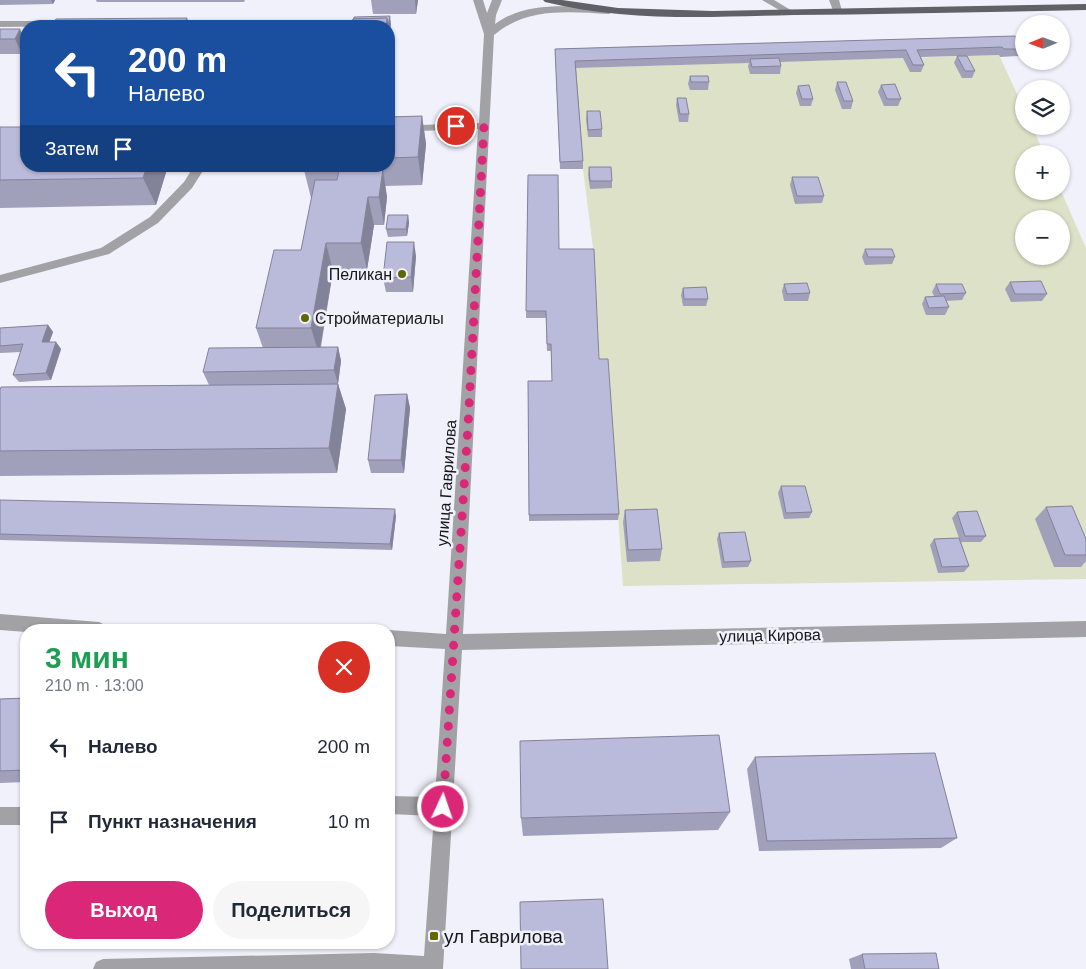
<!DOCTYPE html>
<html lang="ru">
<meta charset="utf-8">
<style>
:root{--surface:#fff;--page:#f6f6f7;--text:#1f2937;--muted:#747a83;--accent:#db2777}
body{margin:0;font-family:Helvetica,sans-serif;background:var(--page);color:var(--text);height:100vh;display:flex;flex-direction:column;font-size:19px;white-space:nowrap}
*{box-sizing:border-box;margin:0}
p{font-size:16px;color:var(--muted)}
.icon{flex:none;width:28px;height:28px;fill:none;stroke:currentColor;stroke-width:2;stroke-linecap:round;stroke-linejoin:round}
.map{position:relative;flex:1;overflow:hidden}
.details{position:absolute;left:20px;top:624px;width:375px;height:325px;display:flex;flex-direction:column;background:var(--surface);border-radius:20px;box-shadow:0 1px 4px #0004}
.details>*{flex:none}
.hud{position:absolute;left:20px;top:20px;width:375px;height:152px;border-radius:20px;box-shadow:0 1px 4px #0004;background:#1a4fa0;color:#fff;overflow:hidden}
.needle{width:32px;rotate:269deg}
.controls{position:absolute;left:1015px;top:15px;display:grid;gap:10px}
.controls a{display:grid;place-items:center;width:55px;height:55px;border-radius:50%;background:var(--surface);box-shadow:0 1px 4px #0004;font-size:25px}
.pin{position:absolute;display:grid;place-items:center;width:42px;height:42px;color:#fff;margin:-21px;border:2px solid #fff;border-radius:50%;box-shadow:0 1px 5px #0007}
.me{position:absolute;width:55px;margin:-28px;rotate:3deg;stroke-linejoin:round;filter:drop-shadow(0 0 4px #0008)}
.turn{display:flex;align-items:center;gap:18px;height:105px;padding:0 25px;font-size:22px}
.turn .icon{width:65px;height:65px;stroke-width:2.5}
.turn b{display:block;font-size:35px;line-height:42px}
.then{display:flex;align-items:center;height:48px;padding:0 25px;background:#0003;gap:10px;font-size:19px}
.round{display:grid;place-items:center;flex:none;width:52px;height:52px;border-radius:26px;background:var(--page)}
.overview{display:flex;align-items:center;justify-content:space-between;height:85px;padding:0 25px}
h1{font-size:30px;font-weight:700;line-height:38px;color:#1e9e55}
.primary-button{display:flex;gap:10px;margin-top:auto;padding:10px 25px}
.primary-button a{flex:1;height:58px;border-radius:30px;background:var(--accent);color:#fff;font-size:20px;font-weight:700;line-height:58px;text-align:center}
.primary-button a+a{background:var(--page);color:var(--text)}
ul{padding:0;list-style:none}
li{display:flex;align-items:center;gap:15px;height:75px;padding:0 25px}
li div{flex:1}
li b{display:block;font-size:19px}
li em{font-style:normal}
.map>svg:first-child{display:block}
.green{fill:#dde1c7;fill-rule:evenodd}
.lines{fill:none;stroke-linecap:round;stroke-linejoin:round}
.minor{fill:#a2a2a6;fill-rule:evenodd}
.major{fill:#606067;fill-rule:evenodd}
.wall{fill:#a0a0bb}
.shaded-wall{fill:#828299}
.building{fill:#babada;stroke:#828299}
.route{stroke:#db2777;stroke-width:9;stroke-dasharray:0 16.2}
.poi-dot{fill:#626603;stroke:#f1f1fb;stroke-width:2}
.labels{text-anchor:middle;stroke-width:5;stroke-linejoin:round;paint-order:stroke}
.poi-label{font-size:16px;fill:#161619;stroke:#f1f1fb;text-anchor:end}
.street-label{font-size:16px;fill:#161619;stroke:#f1f1fb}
.near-poi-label{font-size:19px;fill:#161619;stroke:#f1f1fb;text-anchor:start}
</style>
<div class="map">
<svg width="1086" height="969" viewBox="0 0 1086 969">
<rect width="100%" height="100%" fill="#f1f1fb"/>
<path class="green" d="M999,55L1024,109V126H1032L1044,154H1024V191H1061L1086,248V579L623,586L609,388L599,366L594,256L583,169L575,68ZM1024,219H1061V256H1024Z"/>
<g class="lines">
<g class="minor">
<path d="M473,0H483L487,13L492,0H502L496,15L495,24C527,0 572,7 609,8L614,11L609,14C569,12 527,7 494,35L463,634L1086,621V637L462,650L443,969H93L96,962L103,959L374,953L424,956L434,816L389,814V796L435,797L445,649L389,646V630L446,634L478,129L389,132V126L479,123L484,34Z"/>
<path d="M762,0H774L794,12L789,15L786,14Z"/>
<path d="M829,0H839L842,11L840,13H834Z"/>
<path d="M168,20H249L254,23L253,26L165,25V21Z"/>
<path d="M0,21H73L78,24L76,26L0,27Z"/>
<path d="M194,166H206L192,188L158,223L109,254L0,283V275L101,248L150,217L184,182Z"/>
<path d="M0,614L99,622L105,625L107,630H26V632L0,630Z"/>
<rect x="0" y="807" width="26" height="18"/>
</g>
<path class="major" d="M543,0H562L618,8L713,11L1086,4V10C989,12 891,14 794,15C711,17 625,22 545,2Z"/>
</g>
<g class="wall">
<path d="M0,0H55L53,4L0,5Z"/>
<path d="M96,0H245L244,2H97Z"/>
<path d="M371,0H418L416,14H373Z"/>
<path d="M0,29L26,42V46L22,54H0Z"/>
<path d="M1015,36L1023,49L1019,56L1000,57L999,55L966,56L975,71L972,78H962L954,63L957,56L921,57L924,65L921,72H910L903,58L780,62L781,66L780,74H750L748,66L749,63L576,68L583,161V169H560L555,49Z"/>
<path d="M690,76L709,82L708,90H690L688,84Z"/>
<path d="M837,82L853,101L851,109H842L835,90Z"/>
<path d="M881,85L901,99L898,106H884L878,92Z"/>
<path d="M798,86L813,99L811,106H800L796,93Z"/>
<path d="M677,98L689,114L688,122H679L676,105Z"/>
<path d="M587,111L602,129V137H588L586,119Z"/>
<path d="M422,116L426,144L422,185L385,186L387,197L384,225H374L367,270L333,271L321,347H338L341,361L338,384L346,409L337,473L0,476V390L209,385L203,372L263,348L256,328L301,250L312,198H311L304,170V166H356L357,170L376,169L375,166H389V117Z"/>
<path d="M0,127L168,166L156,205L0,208Z"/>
<path d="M589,167L612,181V188L590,189L588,175Z"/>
<path d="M528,175L559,249L599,359L619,514L618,520L529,521L528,381H552L551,351H547L546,318H526Z"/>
<path d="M792,177L824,196L822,203L795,204L790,185Z"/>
<path d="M408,215L409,223L407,236L388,237L386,229Z"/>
<path d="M865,249L895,257L892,264L865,265L862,257Z"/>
<path d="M416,256L413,292H386L383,278Z"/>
<path d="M1010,282L1047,294L1042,301L1011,302L1005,289Z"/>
<path d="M784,284L810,293L808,301H784L782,291Z"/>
<path d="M936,284L966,293L962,300L946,301L949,307L945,315H926L922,304L925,297L934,296L932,292Z"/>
<path d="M683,288L708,299L706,306H683L681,295Z"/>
<path d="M48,325L53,332L49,342H56L61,349L51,380L19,382L13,375L21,352L0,353V328Z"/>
<path d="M407,394L410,408L404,473H371L368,460Z"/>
<path d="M781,486L812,512L809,518L784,519L778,493Z"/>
<path d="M0,500L396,516L392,550L0,540Z"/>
<path d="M1046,507L1086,539V561L1081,567H1054L1035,519Z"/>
<path d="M625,510L662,549L660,561L627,562L623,522Z"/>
<path d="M957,512L986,536L981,542H961L969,566L964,572L938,573L930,545L934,539L959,538L952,518Z"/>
<path d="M719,533L751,561L748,567L722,568L717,539Z"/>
<path d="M26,698V782L0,783V699Z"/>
<path d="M755,757L957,838L941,848L759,851L747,769Z"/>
<path d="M730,812L718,830L523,836L521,818Z"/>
<path d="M862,954L939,969H851L849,959Z"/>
</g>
<g class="shaded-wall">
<path d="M51,0H55L53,4Z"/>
<path d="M415,0H418L416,14Z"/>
<path d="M390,16L391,24L390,33L391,46L389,64V26H386L387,18Z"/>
<path d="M187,18L190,26H184Z"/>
<path d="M20,29L26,42V46L22,54L15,39Z"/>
<path d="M422,116L426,144L422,185L418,157Z"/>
<path d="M147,166H168L156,205L143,178Z"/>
<path d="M351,166H356L359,180L350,170Z"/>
<path d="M383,169L387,197L384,225L379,197Z"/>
<path d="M368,197L374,225L367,270L361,243Z"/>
<path d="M408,215L409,223L407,236L406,229Z"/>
<path d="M414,242L416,256L413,292L411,277Z"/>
<path d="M326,243L333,271L319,354L311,328Z"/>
<path d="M48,325L53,332L47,349L42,342Z"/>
<path d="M56,342L61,349L51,380L46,373Z"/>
<path d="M338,347L341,361L338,384L334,370Z"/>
<path d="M338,384L346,409L337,473L329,448Z"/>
<path d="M407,394L410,408L404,473L401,460Z"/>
<path d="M395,509L396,516L392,550L390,544Z"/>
</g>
<g class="building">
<path d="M390,16L388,26L387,18L353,19L352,26L354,17Z"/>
<path d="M187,18L184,26H52L56,19Z"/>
<path d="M387,18L386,26H352L353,19Z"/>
<path d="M278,25H335V26H277Z"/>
<path d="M0,29H20L15,39H0Z"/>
<path d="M1015,36L1023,49H1004L1002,47L917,50L924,65H913L906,50L575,61L583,161L560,162L555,49Z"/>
<path d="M957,56H967L975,71H965Z"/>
<path d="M779,58L781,66L752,67L750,59Z"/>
<path d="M690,76H708L709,82H691Z"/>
<path d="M837,82H846L853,101H844Z"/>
<path d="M895,84L901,99H887L881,85Z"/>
<path d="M809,85L813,99H802L798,86Z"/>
<path d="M677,98H686L689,114H680Z"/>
<path d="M587,111H600L602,129L588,130Z"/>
<path d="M422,116L418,157L389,158V117Z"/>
<path d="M0,127H26V166H147L143,178L0,180Z"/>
<path d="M304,166H351L350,170L383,169L379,197H368L361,243H326L311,328H256L274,250H301L315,180H337L339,170H304Z"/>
<path d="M589,167H611L612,181H590Z"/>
<path d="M528,175H558L559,249H594L599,359H608L619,514L529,515L528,381H552L551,344H547L546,311H526Z"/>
<path d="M792,177H818L824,196H797Z"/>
<path d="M388,215H408L406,229H386Z"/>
<path d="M387,242H414L411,277L383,278Z"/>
<path d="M865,249H892L895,257H868Z"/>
<path d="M1041,281L1047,294H1015L1010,282Z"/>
<path d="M807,283L810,293L787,294L784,284Z"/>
<path d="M936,284H962L966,293L940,294Z"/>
<path d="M706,287L708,299H684L683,288Z"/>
<path d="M944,296L949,307L929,308L925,297Z"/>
<path d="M48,325L42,342H56L46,373L13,375L23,344L0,346V328Z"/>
<path d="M338,347L334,370L203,372L209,348Z"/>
<path d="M338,384L329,448L0,451V390L1,387Z"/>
<path d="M407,394L401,460H368L375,395Z"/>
<path d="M781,486H805L812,512L786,513Z"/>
<path d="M0,500L395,509L390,544L0,534Z"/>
<path d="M1072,506L1086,539V555H1065L1046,507Z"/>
<path d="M657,509L662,549L628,550L625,510Z"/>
<path d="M977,511L986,536H965L957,512Z"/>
<path d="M745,532L751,561L724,562L719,533Z"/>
<path d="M959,538L969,566L942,567L934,539Z"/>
<path d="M26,698V770L0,771V699Z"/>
<path d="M719,735L730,812L521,818L520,741Z"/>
<path d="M935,753L957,838L767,841L755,757Z"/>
<path d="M603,899L608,969H521L520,902Z"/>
<path d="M936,953L939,969H865L862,954Z"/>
</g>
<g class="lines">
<path class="route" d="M443,807L468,426L484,126H456"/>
</g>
<g class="poi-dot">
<circle cx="402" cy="274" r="5"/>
<circle cx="305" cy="318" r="5"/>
<rect x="429" y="931" width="10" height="10" rx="2.5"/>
</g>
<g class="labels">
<g class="poi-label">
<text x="392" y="280">Пеликан</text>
<text x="315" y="324" text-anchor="start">Стройматериалы</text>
</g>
<g class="street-label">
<text transform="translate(446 483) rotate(-86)" y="6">улица Гаврилова</text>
<text transform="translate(770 635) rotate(-1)" y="6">улица Кирова</text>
</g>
<g class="near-poi-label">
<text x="444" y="943">ул Гаврилова</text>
</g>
</g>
</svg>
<div class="controls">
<a><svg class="needle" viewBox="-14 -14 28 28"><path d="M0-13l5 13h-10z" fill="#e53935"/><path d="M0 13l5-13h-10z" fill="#747a83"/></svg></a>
<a><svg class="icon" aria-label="layers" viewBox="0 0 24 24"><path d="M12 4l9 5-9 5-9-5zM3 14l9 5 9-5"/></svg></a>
<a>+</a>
<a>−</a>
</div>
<div class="pin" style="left:456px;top:126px;background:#d93025"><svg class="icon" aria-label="arrive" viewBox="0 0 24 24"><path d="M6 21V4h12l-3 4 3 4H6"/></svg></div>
<svg class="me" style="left:443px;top:807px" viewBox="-20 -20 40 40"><circle r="17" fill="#db2777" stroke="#fff" stroke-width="3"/><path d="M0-11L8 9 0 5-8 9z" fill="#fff"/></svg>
<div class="hud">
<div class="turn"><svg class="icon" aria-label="left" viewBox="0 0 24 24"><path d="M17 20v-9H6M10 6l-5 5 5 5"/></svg><div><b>200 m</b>Налево</div></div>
<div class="then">Затем<svg class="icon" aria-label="arrive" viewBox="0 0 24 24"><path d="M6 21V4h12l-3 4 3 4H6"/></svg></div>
</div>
<section class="details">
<div class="overview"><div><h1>3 мин</h1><p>210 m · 13:00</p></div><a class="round" style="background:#d93025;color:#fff"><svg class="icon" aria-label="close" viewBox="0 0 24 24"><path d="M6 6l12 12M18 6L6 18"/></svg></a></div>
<ul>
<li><svg class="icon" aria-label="left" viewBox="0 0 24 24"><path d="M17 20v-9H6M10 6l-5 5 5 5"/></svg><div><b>Налево</b></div><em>200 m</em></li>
<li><svg class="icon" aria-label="arrive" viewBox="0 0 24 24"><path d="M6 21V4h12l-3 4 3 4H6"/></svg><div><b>Пункт назначения</b></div><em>10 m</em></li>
</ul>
<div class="primary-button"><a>Выход</a><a>Поделиться</a></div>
</section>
</div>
